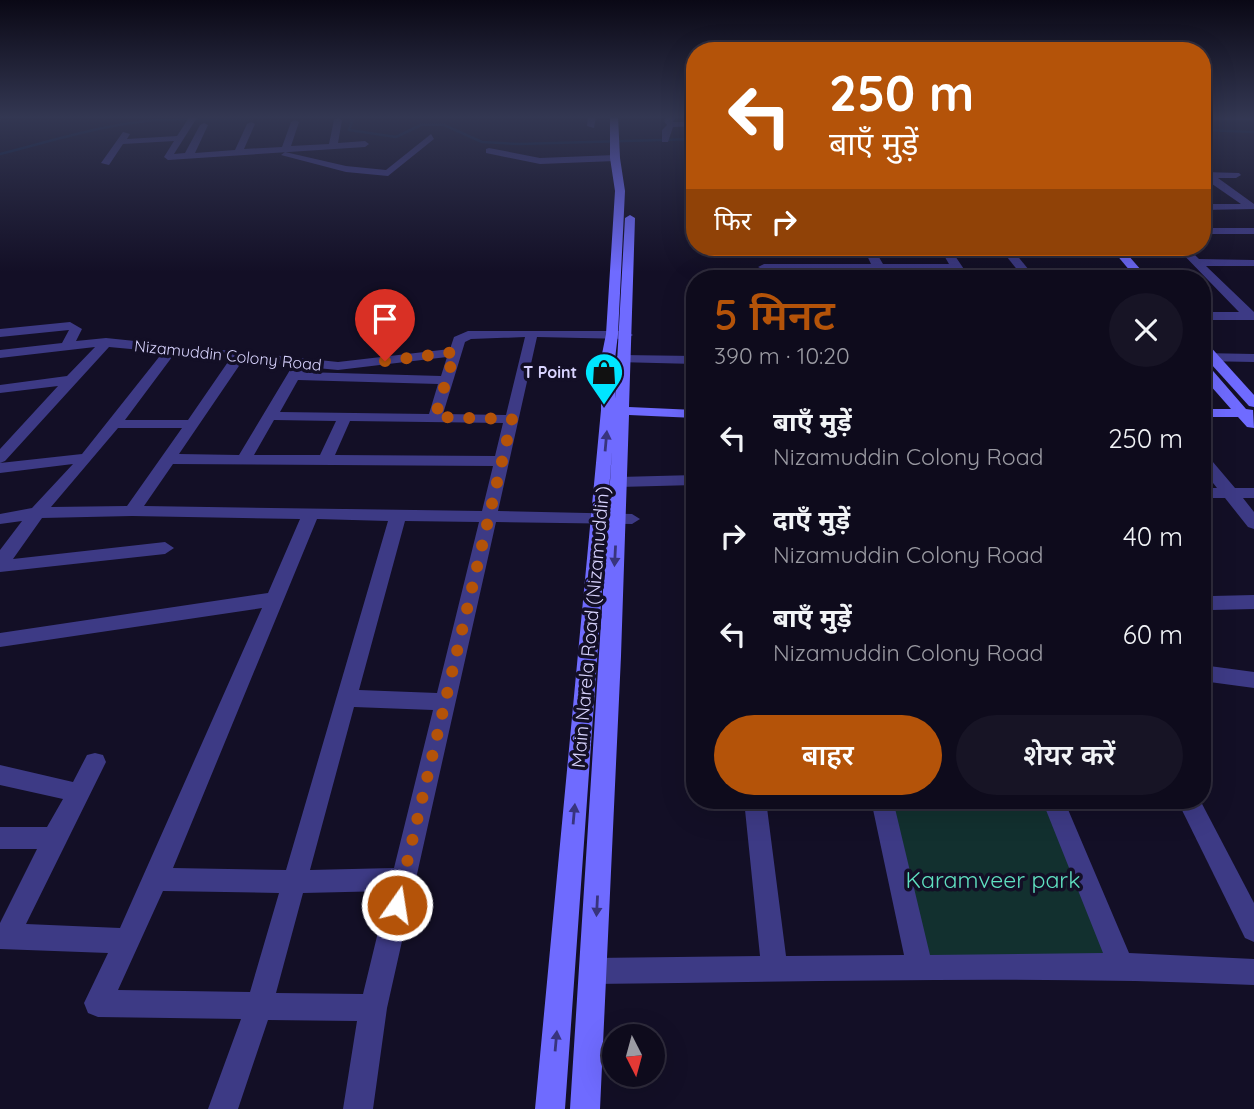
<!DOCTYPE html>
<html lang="hi">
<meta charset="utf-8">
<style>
:root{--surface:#0e0b1c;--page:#171425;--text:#f1f3f6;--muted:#9b9ba3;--line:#2e2b3b;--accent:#b45309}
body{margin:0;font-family:Quicksand,"Noto Sans Devanagari",sans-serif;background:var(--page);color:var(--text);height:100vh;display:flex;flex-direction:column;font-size:26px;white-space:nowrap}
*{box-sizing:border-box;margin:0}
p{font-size:23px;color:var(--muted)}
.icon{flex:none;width:38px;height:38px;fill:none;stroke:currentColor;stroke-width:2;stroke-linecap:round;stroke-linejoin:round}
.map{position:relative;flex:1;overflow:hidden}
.details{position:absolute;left:686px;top:270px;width:525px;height:539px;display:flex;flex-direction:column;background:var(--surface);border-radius:28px;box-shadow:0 7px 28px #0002,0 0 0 2px var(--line)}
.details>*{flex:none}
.top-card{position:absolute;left:686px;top:42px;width:525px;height:214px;border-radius:28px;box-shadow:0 7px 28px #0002,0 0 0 2px var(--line);background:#b45309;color:#fff;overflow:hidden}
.needle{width:46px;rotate:174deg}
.controls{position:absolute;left:602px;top:1024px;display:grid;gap:14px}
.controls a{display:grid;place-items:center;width:63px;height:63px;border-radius:50%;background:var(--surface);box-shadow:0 7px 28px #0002,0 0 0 2px var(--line);font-size:35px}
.pin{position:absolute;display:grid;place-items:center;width:60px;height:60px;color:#fff;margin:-72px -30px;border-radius:50% 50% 50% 0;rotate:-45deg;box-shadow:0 0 7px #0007}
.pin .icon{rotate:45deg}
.me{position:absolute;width:77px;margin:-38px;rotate:13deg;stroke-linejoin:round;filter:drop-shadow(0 0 5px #0008)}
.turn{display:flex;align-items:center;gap:24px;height:147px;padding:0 28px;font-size:32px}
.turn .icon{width:91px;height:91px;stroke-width:2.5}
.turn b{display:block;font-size:49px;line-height:60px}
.then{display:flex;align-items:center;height:66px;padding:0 28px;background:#0003;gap:14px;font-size:26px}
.round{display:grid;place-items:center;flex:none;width:74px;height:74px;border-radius:37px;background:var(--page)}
.summary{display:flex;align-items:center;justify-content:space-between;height:119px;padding:0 28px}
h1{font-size:42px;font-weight:600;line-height:52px;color:var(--accent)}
.primary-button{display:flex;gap:14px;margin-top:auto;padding:14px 28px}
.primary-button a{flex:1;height:80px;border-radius:42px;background:var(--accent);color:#fff;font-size:28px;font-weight:600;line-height:80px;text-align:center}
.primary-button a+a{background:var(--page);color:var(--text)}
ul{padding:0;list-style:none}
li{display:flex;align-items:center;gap:21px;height:98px;padding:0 28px}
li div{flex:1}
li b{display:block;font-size:26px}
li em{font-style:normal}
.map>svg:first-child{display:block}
.green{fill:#12302f}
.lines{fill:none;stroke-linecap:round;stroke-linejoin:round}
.stream{stroke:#0a1f44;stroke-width:2.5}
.street{fill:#3d3a85;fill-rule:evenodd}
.secondary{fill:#6f6bff;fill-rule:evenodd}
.oneway{fill:#38347d}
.route{stroke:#b45309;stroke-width:12;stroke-dasharray:0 21.6}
.labels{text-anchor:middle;stroke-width:7;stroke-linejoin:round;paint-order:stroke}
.far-street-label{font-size:16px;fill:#d9d4ff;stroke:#130f26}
.far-poi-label{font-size:16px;font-weight:bold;fill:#d9d4ff;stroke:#130f26;text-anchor:end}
.street-label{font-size:19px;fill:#d9d4ff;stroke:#130f26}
.near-park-label{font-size:23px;fill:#5fe0c0;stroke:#130f26}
</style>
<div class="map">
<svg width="1254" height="1109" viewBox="0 0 1254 1109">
<rect width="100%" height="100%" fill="#130f26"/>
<path class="green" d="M891,800H1046L1110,958L929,961Z"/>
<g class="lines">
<g class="stream">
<path d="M345,116L353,119L349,130L396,137L421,125H444L482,142L519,144L695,139"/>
<path d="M1202,130L1254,132"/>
<path d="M0,154C48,142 98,126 147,121C196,116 244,121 293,116"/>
</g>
<g class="street">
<path d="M190,116H198L174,154L185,153L200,125L204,123L208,125L195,153L235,150L247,124L251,122L255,124L244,149L282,147L291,122L295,120L299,122L291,146L329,144L334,120L338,118L342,120L338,143L365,141L369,144L365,147L168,160L164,157L174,141L123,144L109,165L101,163L123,132L130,134L127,139L177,136Z"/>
<path d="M588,116H596L594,128L587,126Z"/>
<path d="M667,116H676L673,122H695V126L673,127L668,142H662V130L667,125L664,121Z"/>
<rect x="1202" y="116" width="52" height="4"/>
<path d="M431,134L434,139L388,176L346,172L281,155L285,152L346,166L386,170Z"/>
<path d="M489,148L540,158L615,155L620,158L615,161L540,164L486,153V149Z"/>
<path d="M1204,172L1239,173L1241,175L1236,178H1218L1254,204V209L1202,210V204H1241L1202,177Z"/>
<rect x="1202" y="228" width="52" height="6"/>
<path d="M863,247H873L883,264H949L939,247H949L970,278H958L953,270H886L889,275L884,278L879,277L875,270H797L800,278H788L786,270H764L758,267L764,264H871Z"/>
<path d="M999,247H1010L1029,270L1027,272H1019Z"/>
<path d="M1176,247H1187L1199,259L1254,260V266H1206L1254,312V320H1202V312H1239Z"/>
<path d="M1050,271L1060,278H1048L1044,274Z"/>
<path d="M70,322L82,329L76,341L106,338L338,362L450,349L454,337L468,331H627L633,335L627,339L537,337L498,511L632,514L640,519L632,524L496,522L387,1008L373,1109H343L357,1021L268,1020L238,1109H208L241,1019L98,1017L88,1013L84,1003L108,953L0,949V923L37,849H0V827H47L63,799L0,785V765L73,782L87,755L95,753L103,755L106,762L26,924L120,928L262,608L0,647V633L268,593L300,519L132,516L42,518L13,559L165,542L174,548L165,554L0,572V550L22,521L0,524V514L32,508L73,464L0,473V463L82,454L163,352L109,347L5,461L0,463V449L58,386L0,393V385L67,376L95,347L0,358V350L62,343L69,330L0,337V329ZM525,337L506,415L443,414L465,342L471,339ZM175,353L230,359L188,420H125ZM447,357L441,376L303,372L306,367L338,370ZM243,360L293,365L239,455L179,454ZM298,380L438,384L429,414L280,412ZM274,420L336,421L320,455H254ZM350,421L503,423L495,456L335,455ZM118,428H182L127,506L51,507ZM173,464L493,466L482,511L144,506ZM317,519L388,521L286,870L173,868ZM405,521L479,522L437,693L359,690ZM354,707L433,710L394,868L310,870ZM163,891L279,893L250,992L118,990ZM388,891L363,994L276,993L303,893Z"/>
<path d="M1202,353L1254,354V362L1202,361Z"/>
<path d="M622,355L695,356V364L617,362V356Z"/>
<path d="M1202,453L1207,455L1235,488H1254V498H1243L1254,512V529L1248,527L1225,498H1202V488H1217L1202,469Z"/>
<path d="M695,475V485L619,487L611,482L619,477Z"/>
<path d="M1202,593L1212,596L1254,595V609L1212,610L1202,607Z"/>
<path d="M1202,665L1254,672V688L1202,681Z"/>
<path d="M744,800H766L786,956L904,955L871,800H893L930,955L1103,953L1042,800H1064L1129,953L1254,959V985C1033,975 814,982 593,984L584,980L580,971L584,962L593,958L760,956Z"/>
<path d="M1177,800H1200L1254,903V942L1245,938Z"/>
</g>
<g class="secondary">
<path d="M610,116H618L620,158L625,191L618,334L615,359V399L625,218L630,215L635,218L629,407L695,410V418L629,415L621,656L600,1109H570L612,450L565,1109H535L601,410V359L606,334L615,191L610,158Z"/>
<path d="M1110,247H1121L1148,278H1136Z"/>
<path d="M1202,342L1207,343L1254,395V407L1249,406L1202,354Z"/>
<path d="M1202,363L1207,364L1246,409L1253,410L1254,428L1247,427L1238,417H1202V409H1231L1202,376Z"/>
</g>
</g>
<defs><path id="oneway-solid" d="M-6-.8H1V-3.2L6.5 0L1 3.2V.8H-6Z" transform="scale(1.75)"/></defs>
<g class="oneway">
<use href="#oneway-solid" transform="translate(606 441) rotate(-85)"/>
<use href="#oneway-solid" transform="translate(615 556) rotate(93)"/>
<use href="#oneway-solid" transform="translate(574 814) rotate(-85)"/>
<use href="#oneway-solid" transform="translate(597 906) rotate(93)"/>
<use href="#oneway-solid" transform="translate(556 1041) rotate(-85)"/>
</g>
<linearGradient id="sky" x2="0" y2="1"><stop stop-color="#0a0815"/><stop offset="0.43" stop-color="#333752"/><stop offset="1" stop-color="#333752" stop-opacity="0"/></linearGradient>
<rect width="1254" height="272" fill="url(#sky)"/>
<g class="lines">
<path class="route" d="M385,361L455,352L435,417L512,419L397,905"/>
</g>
<defs>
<g id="shop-pin" transform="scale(2.0125)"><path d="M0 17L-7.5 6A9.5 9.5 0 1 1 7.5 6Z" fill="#00e5ff" stroke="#130f26"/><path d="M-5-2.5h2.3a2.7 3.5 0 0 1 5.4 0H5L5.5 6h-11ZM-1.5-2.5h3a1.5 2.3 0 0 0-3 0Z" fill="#111"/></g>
</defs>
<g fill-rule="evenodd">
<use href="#shop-pin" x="604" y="372"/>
</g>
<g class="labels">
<g class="far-street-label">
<text transform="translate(228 355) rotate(6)" y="6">Nizamuddin Colony Road</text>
</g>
<g class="far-poi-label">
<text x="577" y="378">T Point</text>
</g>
<g class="street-label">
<text transform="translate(590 627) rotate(-85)" y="7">Main Narela Road (Nizamuddin)</text>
</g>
<g class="near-park-label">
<text x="993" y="888">Karamveer park</text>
</g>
</g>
</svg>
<div class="controls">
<a><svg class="needle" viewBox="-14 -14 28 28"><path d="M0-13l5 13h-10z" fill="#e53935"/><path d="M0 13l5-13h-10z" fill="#9b9ba3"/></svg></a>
</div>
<div class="pin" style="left:385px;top:361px;background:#d93025"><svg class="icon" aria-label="arrive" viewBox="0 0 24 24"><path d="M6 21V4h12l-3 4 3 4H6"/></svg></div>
<svg class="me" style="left:397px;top:905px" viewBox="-20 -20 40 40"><circle r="17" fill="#b45309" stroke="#fff" stroke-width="3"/><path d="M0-11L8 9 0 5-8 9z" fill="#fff"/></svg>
<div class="top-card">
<div class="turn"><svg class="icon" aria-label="left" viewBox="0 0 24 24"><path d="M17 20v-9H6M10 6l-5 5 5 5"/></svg><div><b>250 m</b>बाएँ मुड़ें</div></div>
<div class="then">फिर<svg class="icon" aria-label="right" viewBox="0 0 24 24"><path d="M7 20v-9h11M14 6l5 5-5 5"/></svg></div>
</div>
<section class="details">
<div class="summary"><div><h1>5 मिनट</h1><p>390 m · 10:20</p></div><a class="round"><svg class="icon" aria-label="close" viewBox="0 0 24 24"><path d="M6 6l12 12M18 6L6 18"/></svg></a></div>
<ul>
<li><svg class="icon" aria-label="left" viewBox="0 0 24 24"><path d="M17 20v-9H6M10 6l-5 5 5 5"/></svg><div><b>बाएँ मुड़ें</b><p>Nizamuddin Colony Road</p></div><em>250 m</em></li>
<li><svg class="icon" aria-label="right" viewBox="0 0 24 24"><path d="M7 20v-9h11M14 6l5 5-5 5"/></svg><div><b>दाएँ मुड़ें</b><p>Nizamuddin Colony Road</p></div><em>40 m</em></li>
<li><svg class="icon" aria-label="left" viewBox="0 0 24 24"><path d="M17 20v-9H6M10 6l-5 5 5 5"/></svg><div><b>बाएँ मुड़ें</b><p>Nizamuddin Colony Road</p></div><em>60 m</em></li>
</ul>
<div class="primary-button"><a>बाहर</a><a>शेयर करें</a></div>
</section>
</div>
